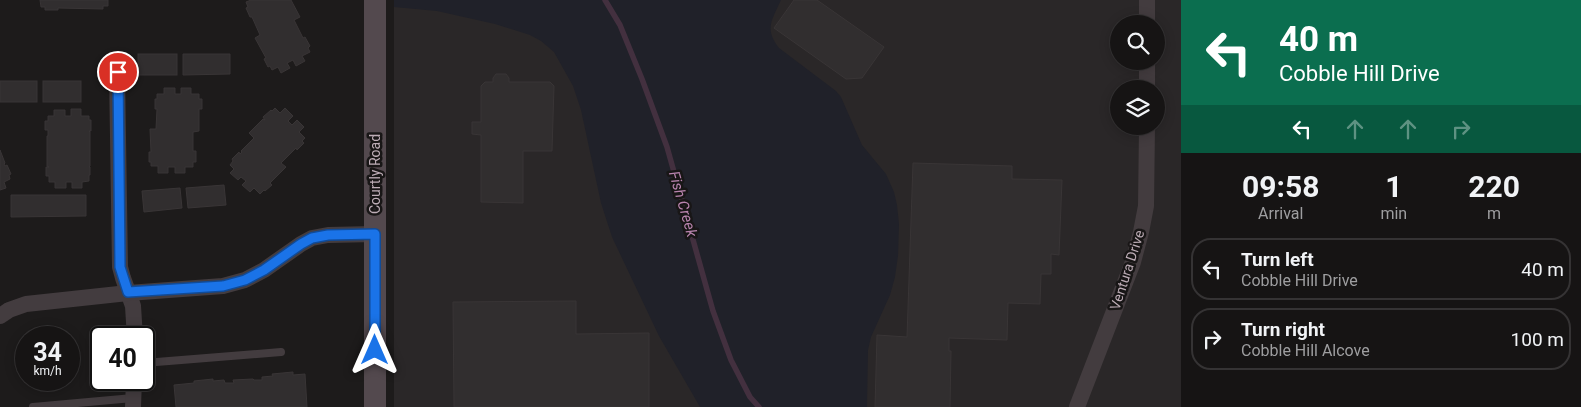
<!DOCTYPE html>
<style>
:root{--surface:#161414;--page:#232122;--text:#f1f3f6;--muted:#9e9ea0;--line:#353334}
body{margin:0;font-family:Roboto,sans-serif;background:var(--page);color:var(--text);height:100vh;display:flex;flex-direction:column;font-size:19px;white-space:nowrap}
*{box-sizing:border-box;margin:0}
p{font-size:16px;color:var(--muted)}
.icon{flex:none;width:28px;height:28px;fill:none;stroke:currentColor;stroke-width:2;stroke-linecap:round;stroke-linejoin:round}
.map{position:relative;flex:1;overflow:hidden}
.drawer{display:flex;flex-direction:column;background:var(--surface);width:400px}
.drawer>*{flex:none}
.guide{background:#0b6e4f;color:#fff;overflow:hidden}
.tools{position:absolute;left:1110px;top:15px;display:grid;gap:10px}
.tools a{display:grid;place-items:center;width:55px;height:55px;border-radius:50%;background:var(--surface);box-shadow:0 2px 12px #0003,0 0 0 1px var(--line);font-size:25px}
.speed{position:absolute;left:15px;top:326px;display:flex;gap:10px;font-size:25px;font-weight:700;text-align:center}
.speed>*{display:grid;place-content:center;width:65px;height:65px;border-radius:50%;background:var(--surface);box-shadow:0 2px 12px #0003,0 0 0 1px var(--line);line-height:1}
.speed small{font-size:12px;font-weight:400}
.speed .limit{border:2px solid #111;border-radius:8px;background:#fff;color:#111}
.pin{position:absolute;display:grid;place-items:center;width:42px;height:42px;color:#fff;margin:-21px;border:2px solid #fff;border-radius:50%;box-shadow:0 1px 5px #0007}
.me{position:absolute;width:55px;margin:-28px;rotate:0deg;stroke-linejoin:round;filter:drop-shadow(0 0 4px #0008)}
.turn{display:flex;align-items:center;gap:18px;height:105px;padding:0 15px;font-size:22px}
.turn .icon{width:65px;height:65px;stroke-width:2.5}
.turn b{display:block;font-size:35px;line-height:42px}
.lanes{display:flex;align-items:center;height:48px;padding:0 15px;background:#0003;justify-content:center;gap:25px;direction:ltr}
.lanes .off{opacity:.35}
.eta{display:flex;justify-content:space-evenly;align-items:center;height:85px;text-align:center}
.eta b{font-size:30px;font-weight:700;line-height:35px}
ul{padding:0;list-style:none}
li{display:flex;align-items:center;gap:15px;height:62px;margin:0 10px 8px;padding:0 5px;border:2px solid var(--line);border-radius:20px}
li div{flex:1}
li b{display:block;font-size:19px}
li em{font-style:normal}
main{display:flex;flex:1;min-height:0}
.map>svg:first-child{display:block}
.built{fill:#2a2728;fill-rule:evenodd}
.green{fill:#202129}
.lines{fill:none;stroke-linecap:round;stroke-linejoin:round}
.stream{stroke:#43303f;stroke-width:5.5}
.building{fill:#312e2f;stroke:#393536}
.lane{stroke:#433c3f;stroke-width:8}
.street{stroke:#433c3f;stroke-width:16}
.secondary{stroke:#53494e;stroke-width:22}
.route-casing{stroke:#114b97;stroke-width:12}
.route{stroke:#1a73e8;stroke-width:9}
.labels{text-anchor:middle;stroke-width:5;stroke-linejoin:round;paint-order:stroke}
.street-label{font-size:14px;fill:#bdadb6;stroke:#181616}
.water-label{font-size:15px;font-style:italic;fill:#b984ae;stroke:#181616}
</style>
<main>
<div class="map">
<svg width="1181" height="407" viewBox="0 0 1181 407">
<rect width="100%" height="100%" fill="#1d1b1b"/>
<path class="built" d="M394,0H1181V407H394ZM1119,24H1156V61H1119ZM1119,89H1156V126H1119Z"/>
<path class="green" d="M394,0H781C772,20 764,29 779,48L836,91L841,97L862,145L886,174L894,192L897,205L899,224L898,256L895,277L890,295L871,337L868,350L867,407H700L659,336L612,237L601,203L581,110L573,86L554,52L541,41L530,35L495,24L437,11L394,7Z"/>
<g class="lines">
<path class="stream" d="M605,0L620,25L642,79L667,147L713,311L731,360L750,397L759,407"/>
</g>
<g class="building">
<path d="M40,0H108V6H103V9L58,8V10H45V7H41Z"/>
<path d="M251,0H291L300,17L294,20L303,38L305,37L310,46L308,48L310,52L302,56L305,61L296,66L293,60L287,63L290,68L281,73L278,67L272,70L270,66L268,67L264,59L266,58L255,38L260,35L252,17H250L246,8L248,7L246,2Z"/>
<path d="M794,0H817L884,47L862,78L846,79L774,28Z"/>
<rect x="138" y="54" width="39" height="21"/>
<path d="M183,54H230V74L183,75Z"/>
<path d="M496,74H506L509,78V82H550L554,86L552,151H523V203L481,202V135L472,134V122H481V86L485,82H493V78Z"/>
<rect x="0" y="81" width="37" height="21"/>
<rect x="43" y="81" width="38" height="21"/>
<path d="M164,88H175V94H181V88H191V94H199V99H202V109H199V131L193,132V151H196V162H193V167H185V173H175V167H168V173H158V166H151V162H149V152H151L150,129H156L157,109H155V99H157V94H164Z"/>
<path d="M275,108L280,113L285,108L293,116L288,121L292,125L297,120L304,127L299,132L305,138L302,141L304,143L297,150L296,148L281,163L286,167L270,183L272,185L265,191L264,190L260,194L254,188L250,192L242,185L246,181L241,177L238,180L230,173L234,169L230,165L233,161L232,159L239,152L240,154L242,152L241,151L254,138L249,133L263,119L265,120L263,117L271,110L272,111Z"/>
<path d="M71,109H81V116H89V120H91V131H89L90,132V166L89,167H90V175H89V181L82,182V188H72V182H66V188H55V182H49V176H46V167H49L47,166V136H48V130H45V121H48V116H54V110H65V116H71Z"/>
<path d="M0,150L5,163L4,164L5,166L7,165L11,174L9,175L10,179L4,182L6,188L0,190Z"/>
<path d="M913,163L1012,166V179L1062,180L1059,255L1051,254V274H1041L1040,304L1008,303L1007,340L949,338V351H951L950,407H875L877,335L907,337Z"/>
<path d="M224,185L226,205L188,208L186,188Z"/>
<path d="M180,188L182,208L144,212L142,191Z"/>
<path d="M11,195H86V216L11,217Z"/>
<path d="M576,301V334L649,333V407H454L453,302Z"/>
<path d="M293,372V375L305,374L307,407H176L174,385L194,383V381L213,379V381L224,380L225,383H234L233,380L253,379L254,380H262V377L273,376L272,374Z"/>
</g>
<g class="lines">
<g class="lane">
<path d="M144,363L281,352"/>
<path d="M33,407L133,398"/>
</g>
<g class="street">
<path d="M1147,0V24"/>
<path d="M117,72L120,267L123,278L133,306L135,338"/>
<path d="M1147,89V61"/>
<path d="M0,316L9,310L26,304L128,293L223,286L245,280L264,270L301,244L312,238L328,235L375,234"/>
<path d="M133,407L134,380"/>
<path d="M1077,407L1133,262L1141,232L1146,206L1147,126"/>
</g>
<path class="secondary" d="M375,0V407"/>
</g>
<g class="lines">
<g class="route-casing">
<path id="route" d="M118,72L120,267L128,292L223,286L245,280L264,270L301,244L312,238L328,235L375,234V350"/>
</g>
<use href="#route" class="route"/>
</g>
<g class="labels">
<g class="street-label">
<text transform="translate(375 174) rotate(-90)" y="5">Courtly Road</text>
<text transform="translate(1127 270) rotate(-72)" y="5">Ventura Drive</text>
</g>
<g class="water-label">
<text transform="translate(683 204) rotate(74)" y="5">Fish Creek</text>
</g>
</g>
</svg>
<div class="tools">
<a><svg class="icon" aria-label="search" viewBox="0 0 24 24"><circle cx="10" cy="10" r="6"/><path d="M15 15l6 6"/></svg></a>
<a><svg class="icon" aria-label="layers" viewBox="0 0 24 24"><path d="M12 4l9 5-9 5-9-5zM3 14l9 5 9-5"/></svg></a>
</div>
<div class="speed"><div>34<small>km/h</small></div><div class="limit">40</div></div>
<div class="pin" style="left:118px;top:72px;background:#d93025"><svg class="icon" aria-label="arrive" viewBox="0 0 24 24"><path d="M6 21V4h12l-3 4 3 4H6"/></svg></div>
<svg class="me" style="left:375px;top:350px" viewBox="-20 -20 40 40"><path d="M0-17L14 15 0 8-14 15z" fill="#1a73e8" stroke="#fff" stroke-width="4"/></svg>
</div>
<section class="drawer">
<div class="guide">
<div class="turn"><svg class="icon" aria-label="left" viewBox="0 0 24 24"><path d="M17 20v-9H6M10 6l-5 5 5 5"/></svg><div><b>40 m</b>Cobble Hill Drive</div></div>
<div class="lanes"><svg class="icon" aria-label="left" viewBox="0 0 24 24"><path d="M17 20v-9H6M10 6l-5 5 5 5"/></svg><svg class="icon off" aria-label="ahead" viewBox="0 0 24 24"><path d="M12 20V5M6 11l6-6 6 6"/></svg><svg class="icon off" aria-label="ahead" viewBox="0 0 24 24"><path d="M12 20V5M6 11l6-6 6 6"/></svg><svg class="icon off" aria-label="right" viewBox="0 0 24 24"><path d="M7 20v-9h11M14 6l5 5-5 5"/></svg></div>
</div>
<div class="eta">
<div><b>09:58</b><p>Arrival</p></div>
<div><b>1</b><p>min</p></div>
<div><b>220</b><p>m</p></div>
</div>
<ul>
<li><svg class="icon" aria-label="left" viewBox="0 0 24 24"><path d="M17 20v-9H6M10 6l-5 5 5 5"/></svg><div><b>Turn left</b><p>Cobble Hill Drive</p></div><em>40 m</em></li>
<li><svg class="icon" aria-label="right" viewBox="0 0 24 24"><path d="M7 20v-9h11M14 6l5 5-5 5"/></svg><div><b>Turn right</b><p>Cobble Hill Alcove</p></div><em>100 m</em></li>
</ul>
</section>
</main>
